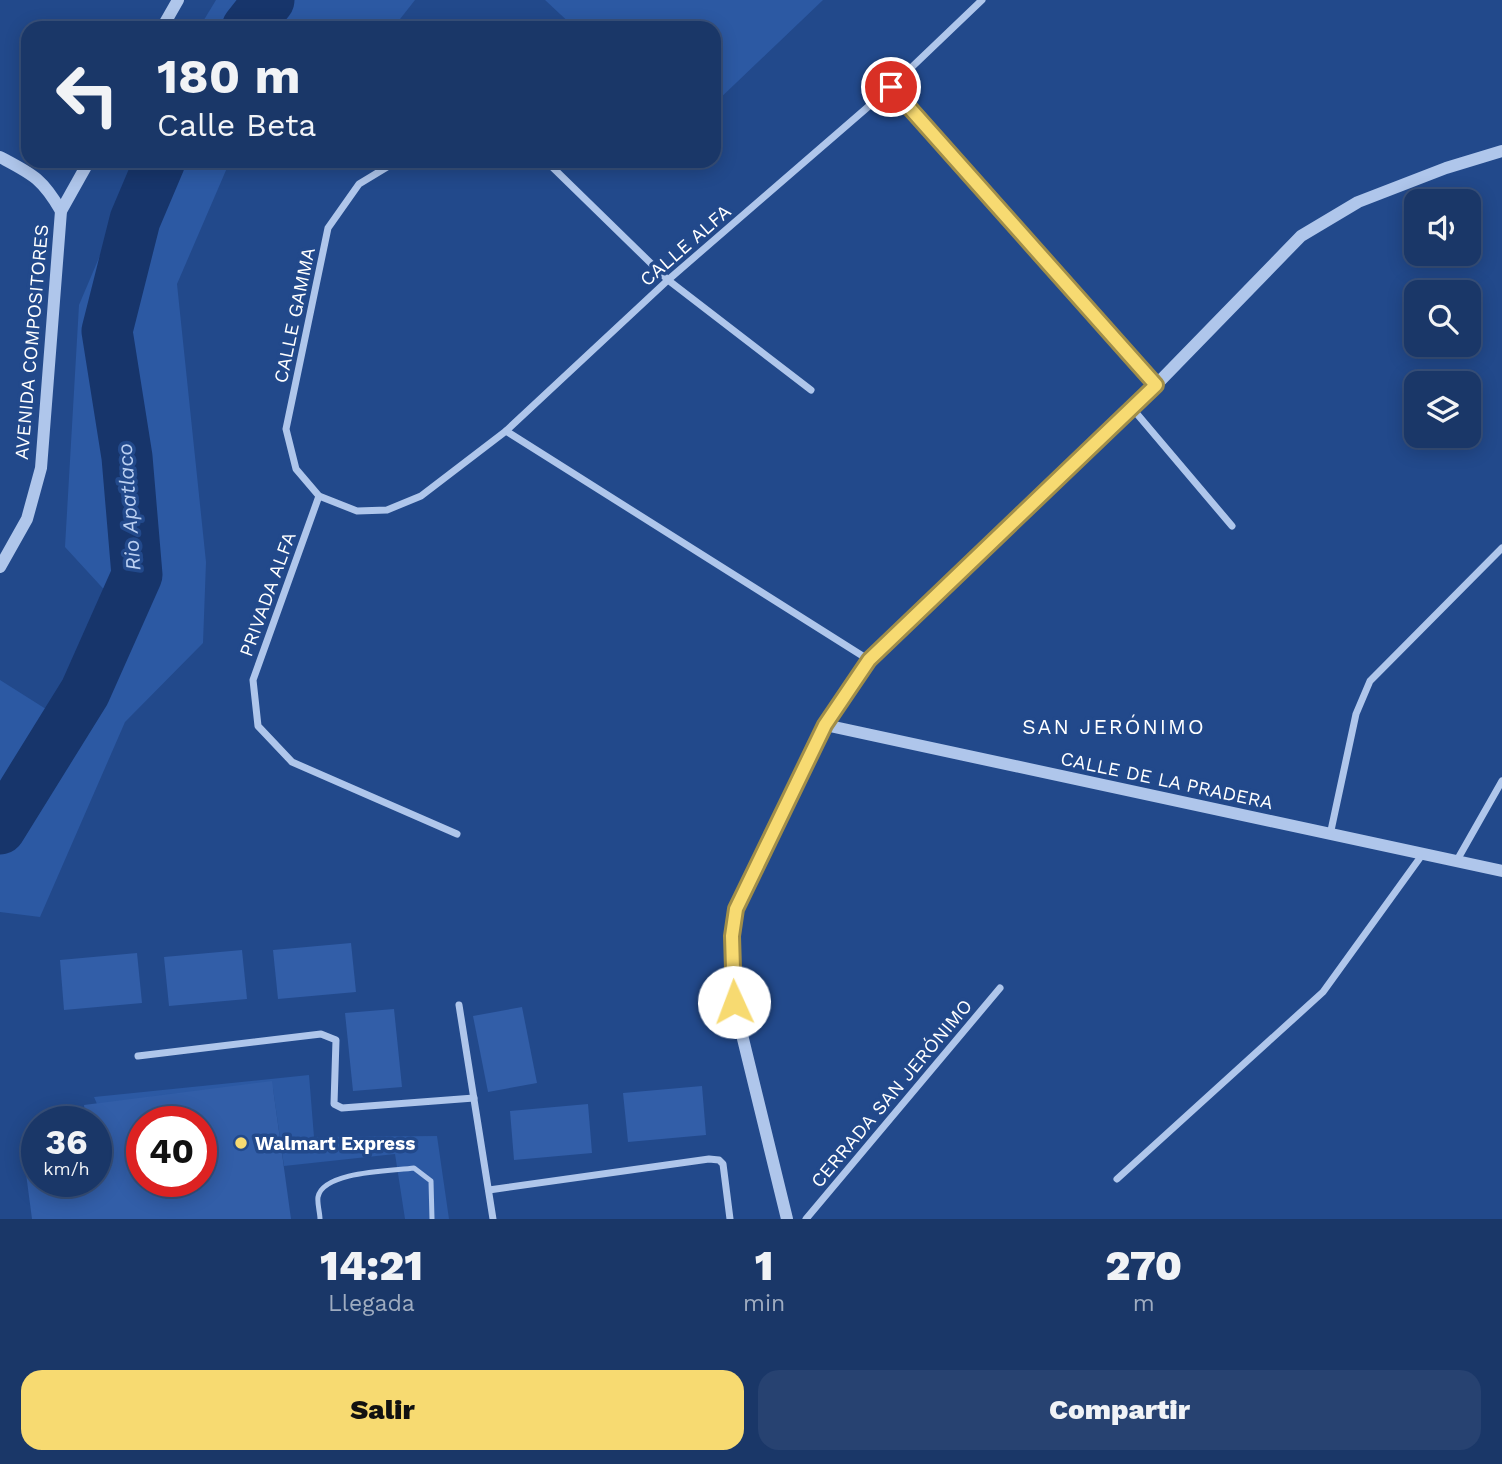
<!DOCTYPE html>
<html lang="es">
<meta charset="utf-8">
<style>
:root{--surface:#1a3768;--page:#274271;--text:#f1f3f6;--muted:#9facc0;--line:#38517c;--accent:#f7da71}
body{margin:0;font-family:"Work Sans",sans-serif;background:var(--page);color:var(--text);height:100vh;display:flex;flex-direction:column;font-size:26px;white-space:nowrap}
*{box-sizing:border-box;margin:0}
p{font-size:23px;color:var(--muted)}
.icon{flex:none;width:38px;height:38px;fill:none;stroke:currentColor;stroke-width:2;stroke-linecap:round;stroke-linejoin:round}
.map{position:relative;height:1219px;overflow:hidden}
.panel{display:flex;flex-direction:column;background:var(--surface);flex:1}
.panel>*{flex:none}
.banner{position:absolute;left:21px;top:21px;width:700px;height:147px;border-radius:21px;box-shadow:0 4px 18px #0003,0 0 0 2px var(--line);background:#1a3768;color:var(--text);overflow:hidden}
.controls{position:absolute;left:1404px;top:189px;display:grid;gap:14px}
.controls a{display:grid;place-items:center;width:77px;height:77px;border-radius:14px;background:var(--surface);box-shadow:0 4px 18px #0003,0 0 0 2px var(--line);font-size:35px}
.speed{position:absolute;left:21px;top:1106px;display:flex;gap:14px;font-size:35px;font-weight:700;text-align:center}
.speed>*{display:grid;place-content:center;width:91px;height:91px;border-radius:50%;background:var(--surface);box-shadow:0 4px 18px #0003,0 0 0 2px var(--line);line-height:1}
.speed small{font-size:18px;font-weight:400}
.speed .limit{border:10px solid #d22;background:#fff;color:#111}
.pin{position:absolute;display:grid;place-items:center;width:60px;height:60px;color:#fff;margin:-30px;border:4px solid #fff;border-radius:50%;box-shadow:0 2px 7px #0007}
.me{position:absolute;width:77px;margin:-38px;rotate:358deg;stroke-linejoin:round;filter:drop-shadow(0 0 5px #0008)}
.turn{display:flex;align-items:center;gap:24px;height:147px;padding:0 21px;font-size:32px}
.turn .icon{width:91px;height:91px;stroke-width:2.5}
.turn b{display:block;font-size:49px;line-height:60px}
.eta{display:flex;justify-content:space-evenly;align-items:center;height:119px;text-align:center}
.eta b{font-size:42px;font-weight:800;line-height:49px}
.cta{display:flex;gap:14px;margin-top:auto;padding:14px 21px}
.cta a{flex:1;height:80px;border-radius:21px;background:var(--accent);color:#111;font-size:28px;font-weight:800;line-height:80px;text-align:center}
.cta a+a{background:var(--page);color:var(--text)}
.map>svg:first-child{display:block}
.green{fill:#2c59a3}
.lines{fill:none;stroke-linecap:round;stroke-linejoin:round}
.river{stroke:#17356b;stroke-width:51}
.building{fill:#325ea8;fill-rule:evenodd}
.service{stroke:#afc6eb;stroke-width:5}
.minor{stroke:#afc6eb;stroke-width:7}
.tertiary{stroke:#afc6eb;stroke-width:12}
.route-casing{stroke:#a18e49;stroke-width:18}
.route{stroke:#f7da71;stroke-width:12}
.poi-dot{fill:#f7da71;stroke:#22498b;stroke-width:2.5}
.labels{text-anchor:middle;stroke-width:7;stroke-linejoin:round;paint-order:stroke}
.street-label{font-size:19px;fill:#fff;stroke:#22498b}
.poi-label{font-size:19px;font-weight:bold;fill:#fff;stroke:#22498b;text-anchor:start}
.water-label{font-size:21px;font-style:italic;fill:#bbd0f2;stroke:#22498b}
.neighbourhood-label{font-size:21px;letter-spacing:2px;fill:#fff;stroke:#22498b}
</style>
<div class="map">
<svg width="1502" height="1219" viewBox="0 0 1502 1219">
<rect width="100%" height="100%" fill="#22498b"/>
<g class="green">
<path d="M216,0H415L393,28H199Z"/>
<path d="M545,0H823L714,104V28H575Z"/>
<path d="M140,161H230L177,284L206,562L203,643L125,722L40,917L0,912V680L49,711L110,596L65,547L79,305Z"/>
<path d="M309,1075L314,1137L437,1136L449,1219H405L395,1154L284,1166L273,1089L97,1104L94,1097Z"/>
</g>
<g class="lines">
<g class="river">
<path d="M247,28L269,0"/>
<path d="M0,829L85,692L137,575L127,457L107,331L135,220L160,161"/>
</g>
</g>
<g class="building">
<path d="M351,943L356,992L278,999L273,950Z"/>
<path d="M242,950L247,999L169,1006L164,957Z"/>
<path d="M137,953L142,1003L64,1010L60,960Z"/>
<path d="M522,1007L537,1083L488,1092L473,1016Z"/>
<path d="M394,1009L402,1087L353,1091L345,1013Z"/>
<path d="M272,1081L291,1219H32L25,1166L37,1165V1181H96V1122H86L84,1105ZM142,1122H201V1181H142Z"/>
<path d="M702,1086L706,1135L628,1142L623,1093Z"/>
<path d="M588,1104L592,1153L514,1160L510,1111Z"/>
</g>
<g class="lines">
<path class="service" d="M320,1219C320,1213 317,1203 318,1197C323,1171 392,1171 414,1168L431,1181L432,1219"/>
<g class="minor">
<path d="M891,87L1156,385"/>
<path d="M397,161L359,184L328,228L286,429L296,469L319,496L357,511L387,510L421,496L506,431L668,280L891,87L982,0"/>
<path d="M546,161L668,280L811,390"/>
<path d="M1132,408L1232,526"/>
<path d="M506,431L869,660"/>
<path d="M319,496L253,680L258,726L292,762L457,834"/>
<path d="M1330,835L1356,714L1370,681L1502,548"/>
<path d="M1456,862L1502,781"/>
<path d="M459,1005L493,1219"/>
<path d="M138,1056L321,1034L336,1040L334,1104L342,1108L474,1098"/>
<path d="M1117,1179L1323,992L1422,855"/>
<path d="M489,1190L709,1159L719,1160L723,1164L730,1219"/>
<path d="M806,1219L1000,988"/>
</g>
<g class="tertiary">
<path d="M162,28L178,0"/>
<path d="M0,157C32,174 42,178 61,211"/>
<path d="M0,567L27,519L41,468L61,211L89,161"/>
<path d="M825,725L1502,871"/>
<path d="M787,1219L734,1002L732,935L736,909L825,725L869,660L1156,385L1301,236L1358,202L1446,168L1502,151"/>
</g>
</g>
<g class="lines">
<g class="route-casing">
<path id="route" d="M734,1002L732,936L736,909L825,725L869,660L1156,385L891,87"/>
</g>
<use href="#route" class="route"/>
</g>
<circle class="poi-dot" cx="241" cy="1143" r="7"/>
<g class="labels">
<g class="street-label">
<text transform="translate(685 245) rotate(-41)" y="7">CALLE ALFA</text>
<text transform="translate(294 315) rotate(-78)" y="7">CALLE GAMMA</text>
<text transform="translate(31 342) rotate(-85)" y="7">AVENIDA COMPOSITORES</text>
<text transform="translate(267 594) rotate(-70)" y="7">PRIVADA ALFA</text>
<text transform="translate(1167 780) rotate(12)" y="7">CALLE DE LA PRADERA</text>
<text transform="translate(891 1093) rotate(-50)" y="7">CERRADA SAN JERÓNIMO</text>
</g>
<g class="poi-label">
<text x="255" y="1150">Walmart Express</text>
</g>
<g class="water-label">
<text transform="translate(129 507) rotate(-94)" y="7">Rio Apatlaco</text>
</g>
<g class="neighbourhood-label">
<text x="1114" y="734">SAN JERÓNIMO</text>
</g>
</g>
</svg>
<div class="controls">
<a><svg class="icon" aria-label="sound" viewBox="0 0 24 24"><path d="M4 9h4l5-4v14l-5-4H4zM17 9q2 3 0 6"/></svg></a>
<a><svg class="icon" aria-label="search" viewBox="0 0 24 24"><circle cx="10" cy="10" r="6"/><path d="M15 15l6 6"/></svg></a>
<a><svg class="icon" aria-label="layers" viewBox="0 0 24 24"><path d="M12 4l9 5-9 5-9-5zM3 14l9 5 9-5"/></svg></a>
</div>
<div class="speed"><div>36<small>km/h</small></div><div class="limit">40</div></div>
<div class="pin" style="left:891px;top:87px;background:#d93025"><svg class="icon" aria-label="arrive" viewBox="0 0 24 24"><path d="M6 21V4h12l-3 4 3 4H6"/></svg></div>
<svg class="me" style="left:734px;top:1002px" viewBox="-20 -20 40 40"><circle r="19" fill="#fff"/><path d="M0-13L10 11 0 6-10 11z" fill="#f7da71"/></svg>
<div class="banner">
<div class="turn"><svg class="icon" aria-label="left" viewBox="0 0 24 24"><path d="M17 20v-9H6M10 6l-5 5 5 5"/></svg><div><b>180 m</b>Calle Beta</div></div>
</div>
</div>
<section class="panel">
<div class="eta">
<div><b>14:21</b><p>Llegada</p></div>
<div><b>1</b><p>min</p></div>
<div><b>270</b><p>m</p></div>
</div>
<div class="cta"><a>Salir</a><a>Compartir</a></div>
</section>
